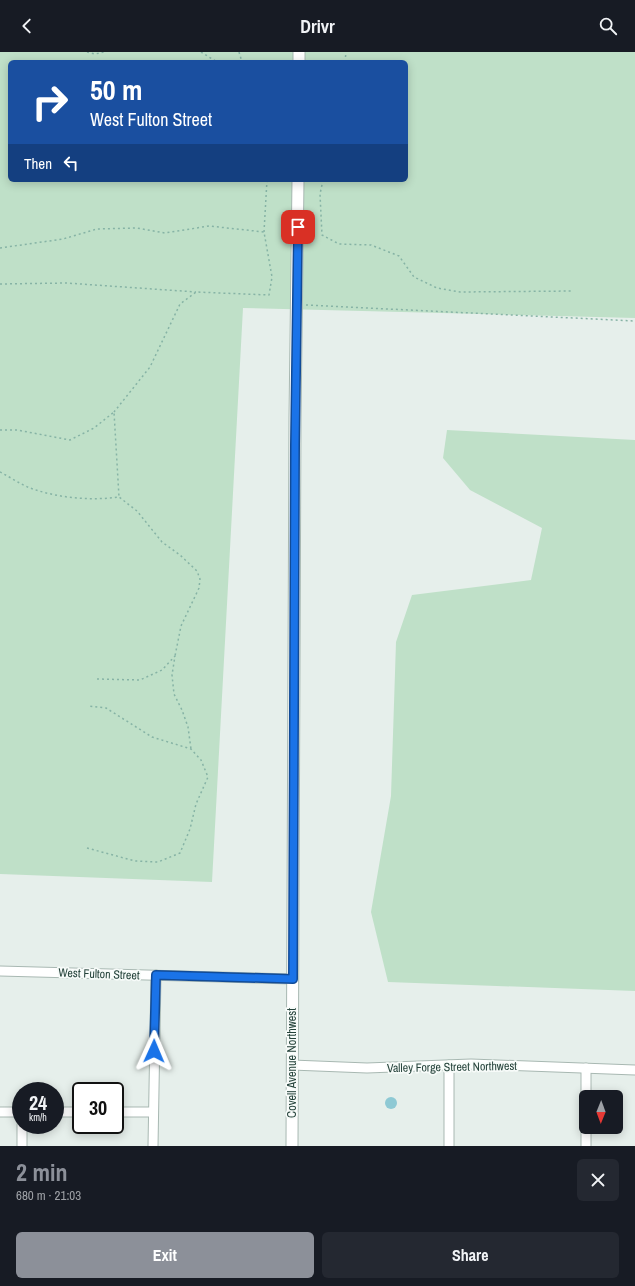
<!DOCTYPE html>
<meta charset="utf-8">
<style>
:root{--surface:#171b24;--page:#242831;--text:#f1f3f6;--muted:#9ea1a6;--accent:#8c9099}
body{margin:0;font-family:"Archivo Narrow",sans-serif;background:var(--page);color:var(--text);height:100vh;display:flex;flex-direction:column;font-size:15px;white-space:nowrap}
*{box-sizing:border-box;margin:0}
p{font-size:13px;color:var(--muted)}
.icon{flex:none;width:22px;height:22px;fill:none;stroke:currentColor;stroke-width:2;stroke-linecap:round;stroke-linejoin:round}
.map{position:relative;height:1094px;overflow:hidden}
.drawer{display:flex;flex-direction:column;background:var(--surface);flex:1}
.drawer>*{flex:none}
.banner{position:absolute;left:8px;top:8px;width:400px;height:122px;border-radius:6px;box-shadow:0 2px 10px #0003;background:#1a4fa0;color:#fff;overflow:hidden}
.needle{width:26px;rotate:181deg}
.buttons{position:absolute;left:579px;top:1038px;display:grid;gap:8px}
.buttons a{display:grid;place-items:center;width:44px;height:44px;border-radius:6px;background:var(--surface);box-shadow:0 2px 10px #0003;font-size:20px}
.speed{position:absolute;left:12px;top:1030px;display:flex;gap:8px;font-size:20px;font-weight:700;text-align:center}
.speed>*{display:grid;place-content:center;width:52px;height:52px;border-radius:50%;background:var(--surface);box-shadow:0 2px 10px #0003;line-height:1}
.speed small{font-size:10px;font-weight:400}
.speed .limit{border:2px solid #111;border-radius:6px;background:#fff;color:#111}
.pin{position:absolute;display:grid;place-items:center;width:34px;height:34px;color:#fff;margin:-17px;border-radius:8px;box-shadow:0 2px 6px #0006}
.me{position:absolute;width:44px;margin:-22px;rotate:1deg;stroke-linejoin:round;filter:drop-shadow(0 0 3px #0008)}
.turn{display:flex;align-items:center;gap:14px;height:84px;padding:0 16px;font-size:18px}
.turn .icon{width:52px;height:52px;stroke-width:2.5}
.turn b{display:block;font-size:28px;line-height:34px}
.then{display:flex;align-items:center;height:38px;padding:0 16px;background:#0003;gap:8px;font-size:15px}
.round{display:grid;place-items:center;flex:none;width:42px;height:42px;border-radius:6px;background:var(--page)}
.overview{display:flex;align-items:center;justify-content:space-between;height:68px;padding:0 16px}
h1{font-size:24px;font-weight:700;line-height:30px;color:var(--accent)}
.action{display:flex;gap:8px;margin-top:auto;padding:8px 16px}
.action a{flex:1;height:46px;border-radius:6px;background:var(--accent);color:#fff;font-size:16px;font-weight:700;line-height:46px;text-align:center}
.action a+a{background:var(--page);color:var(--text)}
header{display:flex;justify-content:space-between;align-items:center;height:52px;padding:0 16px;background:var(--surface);font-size:18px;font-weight:700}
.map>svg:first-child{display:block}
.green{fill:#bfe0c8;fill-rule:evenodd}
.water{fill:#8ec9d4}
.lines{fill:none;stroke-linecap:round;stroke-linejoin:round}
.minor-casing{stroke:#a8b8b2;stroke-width:11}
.tertiary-casing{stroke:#a8b8b2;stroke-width:13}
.path{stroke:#86b3a5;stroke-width:1.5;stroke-dasharray:2 3;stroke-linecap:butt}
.minor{stroke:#fff;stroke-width:9}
.tertiary{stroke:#fff;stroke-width:11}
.route-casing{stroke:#114b97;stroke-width:10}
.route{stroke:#1a73e8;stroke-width:7}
.labels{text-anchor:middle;stroke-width:3.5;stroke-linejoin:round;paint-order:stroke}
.street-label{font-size:12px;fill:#24423a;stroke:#f7fbf9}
</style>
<header><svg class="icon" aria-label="back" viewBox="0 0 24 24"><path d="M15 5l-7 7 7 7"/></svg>Drivr<svg class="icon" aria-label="search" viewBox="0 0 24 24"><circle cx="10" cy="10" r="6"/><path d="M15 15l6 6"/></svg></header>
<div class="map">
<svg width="635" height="1094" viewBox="0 0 635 1094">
<rect width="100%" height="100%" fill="#e6efeb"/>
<g class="green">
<path d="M0,0H635V266L243,256L212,830L0,822ZM10,10H406V128H10Z"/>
<path d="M447,378L635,388V939L388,930L371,860L391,744L396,590L412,543L531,528L542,476L470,438L443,406Z"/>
</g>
<circle class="water" cx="391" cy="1051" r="6"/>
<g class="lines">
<g class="minor-casing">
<g id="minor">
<path d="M0,919L293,927"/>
<path d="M292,1013L367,1016L471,1012L635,1018"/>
<path d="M0,1060H21"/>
<path d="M55,1060H81"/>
<path d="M115,1060H153"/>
<path d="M22,1094V1073"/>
<path d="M153,1094L156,923"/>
<path d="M449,1094V1013"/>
<path d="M586,1094V1016"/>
</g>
</g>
<g class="tertiary-casing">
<g id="tertiary">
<path d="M299,10V0"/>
<path d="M292,1094L295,366L298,128"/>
</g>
</g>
<g class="path">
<path d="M87,0L95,2L104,0"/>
<path d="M201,0L217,10"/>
<path d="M239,0L242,10"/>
<path d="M345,10L346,0"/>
<path d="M323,128L320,142L322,183L339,192L371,193L399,204L414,225L437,236L460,240L573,239"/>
<path d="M264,180L267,128"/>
<path d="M0,196L63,187L97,177L137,176L165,181L209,174L264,180L272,225L269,243L196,240L180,252L150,315L114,360"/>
<path d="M0,232L66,231L196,240"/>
<path d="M306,253L635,269"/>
<path d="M0,378H17L70,388L94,376L114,360L119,445"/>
<path d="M0,420C10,425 20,432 30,436C58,446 90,449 119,445L137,459L162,490L180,503L197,519L200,527L199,536L181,574L175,604"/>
<path d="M97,627L140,628L162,618L175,604L172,623L174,642L182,658L188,675L191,697"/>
<path d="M87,796L135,809L158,810L180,801L190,777L196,752L208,725L201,708L191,697L152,685L106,656L89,654"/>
</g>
<use href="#minor" class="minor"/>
<use href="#tertiary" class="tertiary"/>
</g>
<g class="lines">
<g class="route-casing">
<path id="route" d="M154,999L156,923L293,927L295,393L298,175"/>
</g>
<use href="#route" class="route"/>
</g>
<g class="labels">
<g class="street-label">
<text transform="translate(99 922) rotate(2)" y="4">West Fulton Street</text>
<text transform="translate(292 1011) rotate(-90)" y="4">Covell Avenue Northwest</text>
<text transform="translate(452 1015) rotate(-1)" y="4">Valley Forge Street Northwest</text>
</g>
</g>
</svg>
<div class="buttons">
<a><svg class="needle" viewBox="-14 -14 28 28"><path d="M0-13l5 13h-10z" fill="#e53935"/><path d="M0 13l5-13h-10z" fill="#9ea1a6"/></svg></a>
</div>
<div class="speed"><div>24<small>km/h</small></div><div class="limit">30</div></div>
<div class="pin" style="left:298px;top:175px;background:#d93025"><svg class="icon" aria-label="arrive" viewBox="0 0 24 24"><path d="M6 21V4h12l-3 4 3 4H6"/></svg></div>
<svg class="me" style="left:154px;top:999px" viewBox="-20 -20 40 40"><path d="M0-17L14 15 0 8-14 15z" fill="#1a73e8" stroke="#fff" stroke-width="4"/></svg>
<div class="banner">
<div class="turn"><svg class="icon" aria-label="right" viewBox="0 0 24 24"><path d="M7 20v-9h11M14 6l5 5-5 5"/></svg><div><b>50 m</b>West Fulton Street</div></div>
<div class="then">Then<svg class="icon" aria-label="left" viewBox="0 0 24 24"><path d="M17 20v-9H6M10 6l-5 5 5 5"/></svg></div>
</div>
</div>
<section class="drawer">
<div class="overview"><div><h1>2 min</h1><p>680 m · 21:03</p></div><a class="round"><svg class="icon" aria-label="close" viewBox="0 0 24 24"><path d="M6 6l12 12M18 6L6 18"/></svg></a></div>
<div class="action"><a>Exit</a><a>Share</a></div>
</section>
